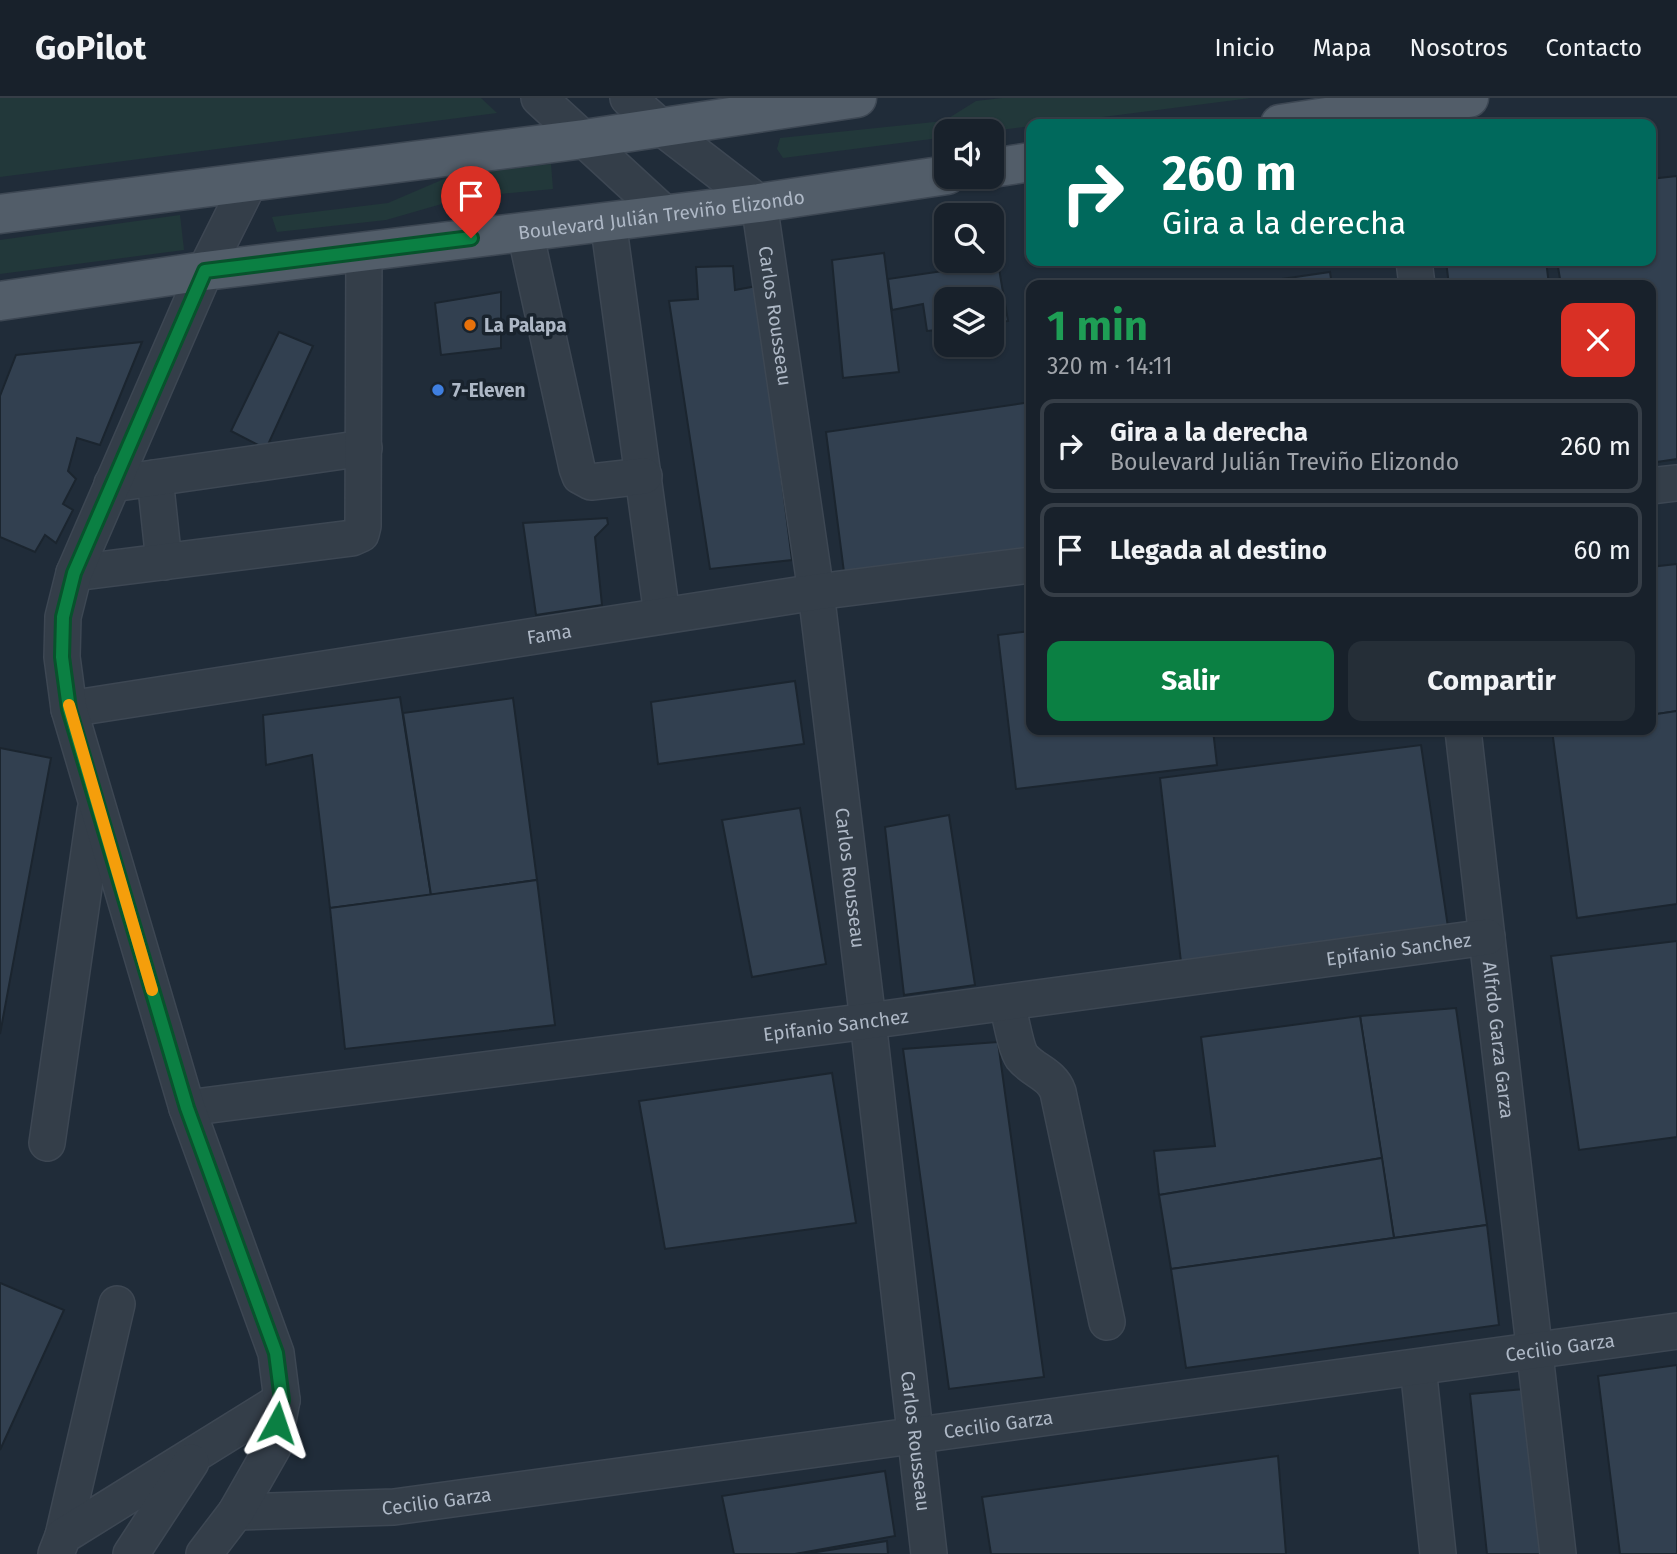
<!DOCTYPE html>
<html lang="es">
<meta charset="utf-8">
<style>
:root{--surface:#18212b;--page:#252e37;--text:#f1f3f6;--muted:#9fa3a9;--line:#363e47;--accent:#0b8043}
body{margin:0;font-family:"Fira Sans",sans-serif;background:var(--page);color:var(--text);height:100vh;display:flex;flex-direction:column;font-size:26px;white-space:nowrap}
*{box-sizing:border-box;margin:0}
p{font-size:23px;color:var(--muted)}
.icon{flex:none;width:38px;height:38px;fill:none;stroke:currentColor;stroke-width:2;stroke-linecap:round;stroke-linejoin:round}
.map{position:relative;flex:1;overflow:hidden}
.side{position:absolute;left:1026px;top:182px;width:630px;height:455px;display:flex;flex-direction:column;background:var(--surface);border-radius:14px;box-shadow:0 2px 5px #0004,0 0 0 2px var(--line)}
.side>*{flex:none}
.banner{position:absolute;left:1026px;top:21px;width:630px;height:147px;border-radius:14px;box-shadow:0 2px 5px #0004,0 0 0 2px var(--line);background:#00695c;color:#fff;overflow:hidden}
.controls{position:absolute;left:934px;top:21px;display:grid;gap:14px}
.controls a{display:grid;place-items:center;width:70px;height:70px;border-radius:14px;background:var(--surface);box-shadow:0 2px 5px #0004,0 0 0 2px var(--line);font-size:35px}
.pin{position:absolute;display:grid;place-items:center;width:60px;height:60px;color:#fff;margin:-72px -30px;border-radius:50% 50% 50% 0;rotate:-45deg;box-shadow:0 0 7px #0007}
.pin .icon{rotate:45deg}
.me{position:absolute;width:77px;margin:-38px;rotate:5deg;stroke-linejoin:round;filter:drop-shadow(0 0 5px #0008)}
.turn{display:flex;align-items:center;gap:24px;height:147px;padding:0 21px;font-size:32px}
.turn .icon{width:91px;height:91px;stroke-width:2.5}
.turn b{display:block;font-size:49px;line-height:60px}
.round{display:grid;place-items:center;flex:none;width:74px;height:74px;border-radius:14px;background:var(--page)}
.summary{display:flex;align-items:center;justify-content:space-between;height:119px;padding:0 21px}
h1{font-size:42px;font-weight:700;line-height:52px;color:#1e9e55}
.button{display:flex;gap:14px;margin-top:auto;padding:14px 21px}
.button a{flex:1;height:80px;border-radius:14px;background:var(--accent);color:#fff;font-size:28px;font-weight:700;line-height:80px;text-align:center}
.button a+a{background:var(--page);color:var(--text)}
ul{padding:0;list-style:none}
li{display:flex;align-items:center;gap:21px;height:94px;margin:0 14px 10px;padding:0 7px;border:4px solid var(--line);border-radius:14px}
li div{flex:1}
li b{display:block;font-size:26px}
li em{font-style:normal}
header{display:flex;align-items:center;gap:42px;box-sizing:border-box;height:98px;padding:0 35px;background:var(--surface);border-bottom:2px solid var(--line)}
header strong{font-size:33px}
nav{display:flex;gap:38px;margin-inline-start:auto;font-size:24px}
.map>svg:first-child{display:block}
.green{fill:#22383a}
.building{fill:#324050;stroke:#1b252f;stroke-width:2}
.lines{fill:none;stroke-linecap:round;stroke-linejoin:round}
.minor-casing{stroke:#3d4753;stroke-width:38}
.major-casing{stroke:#3d4753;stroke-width:41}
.minor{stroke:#343e49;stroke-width:35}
.major{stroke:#525d69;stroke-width:38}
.route-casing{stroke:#07532c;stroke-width:18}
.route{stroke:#0b8043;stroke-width:12}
.slow{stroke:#f59e0b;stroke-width:12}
.food-dot{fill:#e8710a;stroke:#19232d;stroke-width:2.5}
.shop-dot{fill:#3f7fe0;stroke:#19232d;stroke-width:2.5}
.labels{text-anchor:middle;stroke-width:7;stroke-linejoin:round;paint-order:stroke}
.street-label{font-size:19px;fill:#aeb8c6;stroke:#19232d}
.poi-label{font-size:19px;font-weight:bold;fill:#aeb8c6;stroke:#19232d;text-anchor:start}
</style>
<header>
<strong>GoPilot</strong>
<nav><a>Inicio</a><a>Mapa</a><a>Nosotros</a><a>Contacto</a></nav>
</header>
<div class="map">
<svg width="1677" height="1456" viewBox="0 0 1677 1456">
<rect width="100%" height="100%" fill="#202c39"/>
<g class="green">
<path d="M0,0H481L497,15L0,79Z"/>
<path d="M1002,0H1251L1048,26H1031V28L992,33H947V39L783,60L777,51L780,40L944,23L976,3Z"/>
<path d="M551,66L553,91L466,99L386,122L277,134L272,119L388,105L451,78Z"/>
<path d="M180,117L184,152L0,176V142Z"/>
</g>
<g class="building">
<path d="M1677,78V361L1650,365V187H1561L1557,163H1650V81Z"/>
<path d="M884,155L899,274L843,280L832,162Z"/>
<path d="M1446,163H1546L1549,187H1449Z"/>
<path d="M998,165L1008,223L992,225V201H947V231L927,233L923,206L892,212L888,181Z"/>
<path d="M733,168L735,192L757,188L792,462L710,471L669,203L698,201L696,169Z"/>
<path d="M1330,174L1332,187H1240Z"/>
<path d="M501,194V250L441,257L435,205Z"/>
<path d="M279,234L313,248L266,351L231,333Z"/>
<path d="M142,244L100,347L77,340L68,373L76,381L63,406L73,412L56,445L45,437L35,454L0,439V298L16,257Z"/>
<path d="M1031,304V459L845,482L826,334Z"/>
<path d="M607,420L608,426L595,439L602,507L536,517L523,425Z"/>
<path d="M1677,466V613L1650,617V469Z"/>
<path d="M1031,533V632H1213L1217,667L1016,691L998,537Z"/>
<path d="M795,583L804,646L658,666L651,604Z"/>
<path d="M400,599L431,797L330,810L312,657L266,667L263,617Z"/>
<path d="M513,600L537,782L431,797L403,615Z"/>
<path d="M1677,613V806L1577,820L1552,632H1650V617Z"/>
<path d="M1421,647L1448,829L1181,864L1160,680Z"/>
<path d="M0,650L51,660L0,936Z"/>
<path d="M800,710L826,866L752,879L722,722Z"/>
<path d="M949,717L975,887L904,897L885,729Z"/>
<path d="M537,782L555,927L345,951L330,810Z"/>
<path d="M1677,843V1039L1579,1052L1551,858Z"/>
<path d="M1456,910L1487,1127L1394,1140L1360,918Z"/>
<path d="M1360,918L1382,1060L1159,1097L1154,1053L1215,1048L1201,939Z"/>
<path d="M998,944L1044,1279L949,1291L903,951Z"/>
<path d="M832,975L856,1125L665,1151L639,1003Z"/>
<path d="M1382,1060L1394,1140L1171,1171L1159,1097Z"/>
<path d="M1487,1127L1499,1227L1186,1270L1171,1171Z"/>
<path d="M0,1185L64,1212L0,1352Z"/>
<path d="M1677,1267V1456H1620L1598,1278Z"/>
<path d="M1524,1291L1544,1456H1487L1470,1296Z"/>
<path d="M1278,1358L1286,1456H991L982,1399Z"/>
<path d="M885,1373L895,1438L795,1456H734L722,1398Z"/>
<path d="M887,1443L888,1456H804Z"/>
</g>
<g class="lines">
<g class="minor-casing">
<g id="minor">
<path d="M539,0L665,116"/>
<path id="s1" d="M628,0L662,30L759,105L816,494L868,923L929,1456"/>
<path d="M608,123L662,517"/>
<path d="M525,134L577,370L580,378L591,384L644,378"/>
<path d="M1414,163L1417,187"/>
<path d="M155,380L164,464"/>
<path d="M112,386L364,350"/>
<path d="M1650,388L1677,385"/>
<path d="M74,475L352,440L361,436L363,428L364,153"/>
<path id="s2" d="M69,611L816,494L1031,467"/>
<path id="s3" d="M1463,632L1558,1456"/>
<path d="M1007,905C1010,917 1016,951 1022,959C1033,973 1052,976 1058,994L1107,1224"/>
<path id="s4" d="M187,1010L868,923L1487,839"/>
<path d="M47,1045L95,713"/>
<path d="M1418,1269L1438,1456"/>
<path id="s5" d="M236,1414L394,1409L1677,1233"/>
<path d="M63,1438L117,1206"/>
<path d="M56,1456L63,1438L282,1302"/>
<path d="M131,1456L191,1364"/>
<path d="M204,1456L236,1414L273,1349L282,1302L276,1255L187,1010L69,611L62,559L63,519L74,475L205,173L249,85"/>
</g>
</g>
<g class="major-casing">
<g id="major">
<path d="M1280,26L1400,8L1469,0"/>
<path d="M992,70L1031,64"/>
<path d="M0,116L584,41L857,0"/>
<path id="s6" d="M0,203L205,173L759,105L947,77"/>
</g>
</g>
<use href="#minor" class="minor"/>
<use href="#major" class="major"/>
</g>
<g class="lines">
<g class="route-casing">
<path id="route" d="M277,1325L282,1302L276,1255L187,1010L69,611L62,559L63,519L74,475L205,173L471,140"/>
</g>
<use href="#route" class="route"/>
<path class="slow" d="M69,607L152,892"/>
</g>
<circle class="food-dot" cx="470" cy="227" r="7"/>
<circle class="shop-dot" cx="438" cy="292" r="7"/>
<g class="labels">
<g class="street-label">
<text dy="7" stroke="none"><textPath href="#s6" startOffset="667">Boulevard Julián Treviño Elizondo</textPath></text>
<text dy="7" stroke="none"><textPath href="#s1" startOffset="282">Carlos Rousseau</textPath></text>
<text dy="7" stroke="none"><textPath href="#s2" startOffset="486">Fama</textPath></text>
<text dy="7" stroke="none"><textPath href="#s1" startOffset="849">Carlos Rousseau</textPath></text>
<text dy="7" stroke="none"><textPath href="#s4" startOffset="1222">Epifanio Sanchez</textPath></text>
<text dy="7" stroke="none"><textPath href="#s4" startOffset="654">Epifanio Sanchez</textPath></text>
<text dy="7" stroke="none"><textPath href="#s3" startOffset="312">Alfrdo Garza Garza</textPath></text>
<text dy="7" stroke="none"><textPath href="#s5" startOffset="1335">Cecilio Garza</textPath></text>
<text dy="7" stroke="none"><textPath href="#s5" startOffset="768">Cecilio Garza</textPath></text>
<text dy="7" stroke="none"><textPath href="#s1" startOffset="1416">Carlos Rousseau</textPath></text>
<text dy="7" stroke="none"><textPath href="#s5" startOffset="201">Cecilio Garza</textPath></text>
</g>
<g class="poi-label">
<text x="484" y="234">La Palapa</text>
<text x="452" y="299">7-Eleven</text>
</g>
</g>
</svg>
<div class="controls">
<a><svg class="icon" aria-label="sound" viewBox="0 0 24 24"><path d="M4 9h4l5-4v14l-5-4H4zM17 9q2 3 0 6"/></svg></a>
<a><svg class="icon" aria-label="search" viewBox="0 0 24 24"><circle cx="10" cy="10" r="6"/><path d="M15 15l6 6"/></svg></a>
<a><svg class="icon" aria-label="layers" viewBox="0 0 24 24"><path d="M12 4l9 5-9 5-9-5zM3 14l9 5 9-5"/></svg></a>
</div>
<div class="pin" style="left:471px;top:140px;background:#d93025"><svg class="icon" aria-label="arrive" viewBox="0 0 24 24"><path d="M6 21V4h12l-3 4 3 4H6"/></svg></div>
<svg class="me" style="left:277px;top:1325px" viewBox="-20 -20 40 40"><path d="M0-17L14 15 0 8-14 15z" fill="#0b8043" stroke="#fff" stroke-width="4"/></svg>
<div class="banner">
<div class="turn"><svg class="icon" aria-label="right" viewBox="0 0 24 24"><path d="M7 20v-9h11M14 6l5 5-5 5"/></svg><div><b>260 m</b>Gira a la derecha</div></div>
</div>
<section class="side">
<div class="summary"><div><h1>1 min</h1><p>320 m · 14:11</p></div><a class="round" style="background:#d93025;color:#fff"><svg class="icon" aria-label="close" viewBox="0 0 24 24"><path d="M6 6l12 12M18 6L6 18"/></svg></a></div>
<ul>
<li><svg class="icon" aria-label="right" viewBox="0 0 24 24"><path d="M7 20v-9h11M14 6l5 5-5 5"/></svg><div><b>Gira a la derecha</b><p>Boulevard Julián Treviño Elizondo</p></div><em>260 m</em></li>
<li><svg class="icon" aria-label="arrive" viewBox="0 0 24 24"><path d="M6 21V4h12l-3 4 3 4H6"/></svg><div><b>Llegada al destino</b></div><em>60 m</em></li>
</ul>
<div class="button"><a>Salir</a><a>Compartir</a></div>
</section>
</div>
